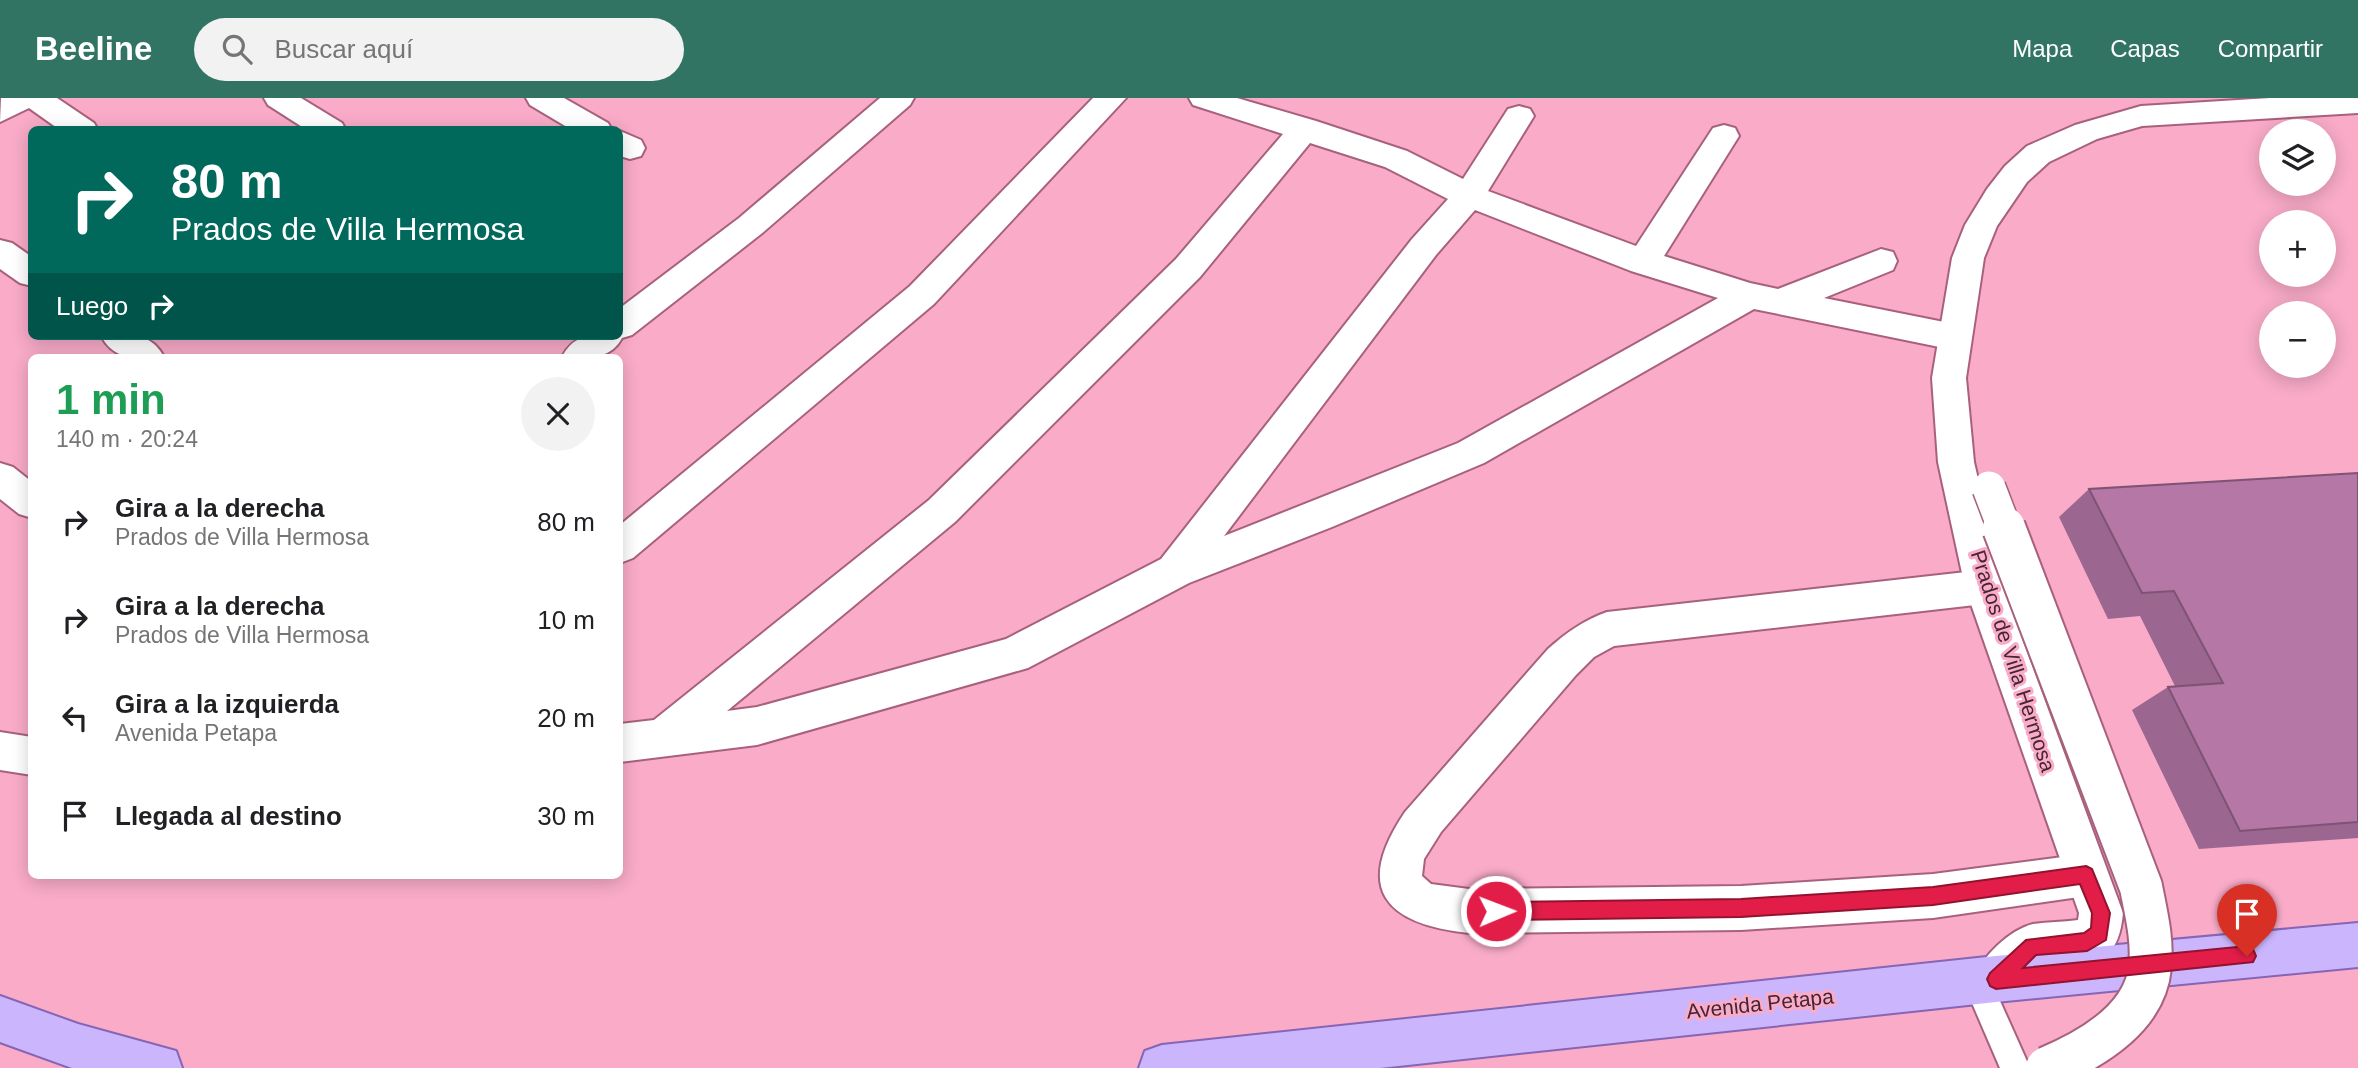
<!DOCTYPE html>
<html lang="es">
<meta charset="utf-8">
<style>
:root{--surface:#fff;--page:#f2f2f2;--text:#202124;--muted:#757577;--accent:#327464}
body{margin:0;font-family:Arial,sans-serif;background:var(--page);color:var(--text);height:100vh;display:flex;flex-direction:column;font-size:26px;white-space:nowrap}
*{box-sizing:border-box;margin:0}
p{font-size:23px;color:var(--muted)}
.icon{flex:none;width:38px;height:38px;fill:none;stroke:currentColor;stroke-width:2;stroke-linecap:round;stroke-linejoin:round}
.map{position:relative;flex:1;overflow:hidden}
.sheet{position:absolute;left:28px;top:256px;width:595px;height:525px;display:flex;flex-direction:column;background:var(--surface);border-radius:10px;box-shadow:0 4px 18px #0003}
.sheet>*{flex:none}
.hud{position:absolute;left:28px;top:28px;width:595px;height:214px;border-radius:10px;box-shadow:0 4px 18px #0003;background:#00695c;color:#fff;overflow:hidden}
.buttons{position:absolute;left:2259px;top:21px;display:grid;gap:14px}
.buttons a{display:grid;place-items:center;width:77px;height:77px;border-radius:50%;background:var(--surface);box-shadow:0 4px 18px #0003;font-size:35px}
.pin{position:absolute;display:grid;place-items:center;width:60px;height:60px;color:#fff;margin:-72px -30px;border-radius:50% 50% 50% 0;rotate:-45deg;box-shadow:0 0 7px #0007}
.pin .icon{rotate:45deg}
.me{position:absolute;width:77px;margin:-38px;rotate:89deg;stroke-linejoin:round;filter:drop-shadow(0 0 5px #0008)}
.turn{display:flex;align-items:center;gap:24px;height:147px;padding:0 28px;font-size:32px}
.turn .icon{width:91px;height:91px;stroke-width:2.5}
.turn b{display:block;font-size:49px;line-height:60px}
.then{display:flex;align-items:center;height:66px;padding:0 28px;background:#0003;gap:14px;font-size:26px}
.round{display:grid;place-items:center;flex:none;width:74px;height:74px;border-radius:37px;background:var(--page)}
.overview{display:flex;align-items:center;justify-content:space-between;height:119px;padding:0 28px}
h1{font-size:42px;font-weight:800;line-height:52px;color:#1e9e55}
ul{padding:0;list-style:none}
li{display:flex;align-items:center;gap:21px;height:98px;padding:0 28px}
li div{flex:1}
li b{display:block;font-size:26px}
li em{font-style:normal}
header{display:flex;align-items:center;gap:42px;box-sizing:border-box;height:98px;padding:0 35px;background:var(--accent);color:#fff}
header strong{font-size:33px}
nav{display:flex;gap:38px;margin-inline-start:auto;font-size:24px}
.search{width:490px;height:63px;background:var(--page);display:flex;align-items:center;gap:18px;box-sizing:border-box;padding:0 24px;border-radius:38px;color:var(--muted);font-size:26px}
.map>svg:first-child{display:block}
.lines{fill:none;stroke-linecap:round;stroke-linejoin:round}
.lane-casing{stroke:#a8617d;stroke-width:4}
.street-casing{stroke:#a8617d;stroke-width:4}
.secondary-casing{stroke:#a8617d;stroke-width:4}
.primary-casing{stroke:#8664b6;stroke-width:4}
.lane{fill:#fff;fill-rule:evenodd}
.street{fill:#fff;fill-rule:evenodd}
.secondary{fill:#fff;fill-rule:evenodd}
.primary{fill:#cbb6fe;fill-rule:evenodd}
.secondary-bridge-far1-casing{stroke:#a8617d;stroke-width:36;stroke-linecap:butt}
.secondary-bridge-casing{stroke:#a8617d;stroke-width:46;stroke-linecap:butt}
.secondary-bridge-far1{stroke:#fff;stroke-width:33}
.secondary-bridge{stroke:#fff;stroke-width:42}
.wall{fill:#9b668f}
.building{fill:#b477a6;stroke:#7e5374;stroke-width:2}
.route{fill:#e11d48;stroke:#92132f;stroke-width:2}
.labels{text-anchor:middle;stroke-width:6;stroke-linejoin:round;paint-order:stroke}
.street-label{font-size:21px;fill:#442532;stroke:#f9abc8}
</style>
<header>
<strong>Beeline</strong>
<div class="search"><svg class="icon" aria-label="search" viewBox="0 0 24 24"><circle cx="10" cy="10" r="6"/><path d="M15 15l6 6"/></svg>Buscar aquí</div>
<nav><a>Mapa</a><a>Capas</a><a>Compartir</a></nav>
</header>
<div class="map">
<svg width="2358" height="970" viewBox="0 0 2358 970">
<rect width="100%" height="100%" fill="#f9abc8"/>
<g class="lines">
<g class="lane-casing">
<path id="lane" d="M1977,870L1987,874L2030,970H2000L1963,884L1967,874Z"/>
</g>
<g class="street-casing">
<g id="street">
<path d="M1,0H57L94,25L98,32H60L29,10L0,24Z"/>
<path d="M264,0H301L342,25L346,32H307L268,7Z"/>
<path d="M526,0H564L608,25L612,32H572L530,7Z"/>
<path d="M880,0H914L910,7L761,136L632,237L622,240C609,264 585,259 562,259C576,233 594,238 620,238V210L739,120Z"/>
<path d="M1093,0H1126L934,206L633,460L620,465V427L910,188Z"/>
<path d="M1189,0H1237L1316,23L1407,53L1463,81L1508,11L1519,8L1530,11L1534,18L1488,93L1636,148L1713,30L1724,27L1735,30L1739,38L1664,158L1750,185L1778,191L1881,151L1893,154L1897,163L1893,172L1824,200L1954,226L1966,230L1971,239L1966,248L1954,252L1754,211L1484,365L1332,429L1189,485L1028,570L757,647L620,664V626L654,622L929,402L1176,161L1283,36L1193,7ZM1310,45L1385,69L1448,101L1412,141L1161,461L1006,541L757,609L727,613L955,424L1200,179ZM1475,112L1631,173L1718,200L1458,345L1224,438L1436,157Z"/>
<path d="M620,33L641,42L645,50L641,58L630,61L620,58Z"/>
<path d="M0,142L12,145L32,159V188L20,185L0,171Z"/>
<path d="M101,238C127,238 150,232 164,259C138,259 116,265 101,238Z"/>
<path d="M0,365L13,369L32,384V420L19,416L0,401Z"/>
<path d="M1984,472L1998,477L2003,489L1998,501L1984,506L1614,548L1594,559L1576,577L1441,734L1424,761L1422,778L1431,786L1469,791L1741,788L1933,776L2086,756L2101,762L2108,777L2101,792L2086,798L1933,820L1741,832L1469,835C1385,826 1353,791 1405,714L1548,551C1566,535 1584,522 1607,514Z"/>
<path d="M0,634L32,639V677L0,672Z"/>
</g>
</g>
<g class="secondary-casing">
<path id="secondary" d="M2270,0H2358V15L2142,28L2097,41L2049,64L2027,84L1997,128L1984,160L1966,280L1974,364L2003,489L2123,815C2119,858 2103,865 2062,869C2056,869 2046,869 2040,872C2023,881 2017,895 1996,904L1980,897L1973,881C1982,859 2009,832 2033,826C2048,824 2063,824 2078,822L2079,815L1965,489L1938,364L1932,280L1952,160L1965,127L1987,91L2005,68L2027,48L2075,27L2141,8Z"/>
</g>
<g class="primary-casing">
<g id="primary">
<path d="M2358,825V869L1996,904L1380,970H1139L1145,953L1162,947L1996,858Z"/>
<path d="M0,898L78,926L176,953L182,970H72L0,944Z"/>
</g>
</g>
<use href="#lane" class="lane"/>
<use href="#street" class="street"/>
<use href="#secondary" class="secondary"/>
<use href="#primary" class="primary"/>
<g class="secondary-bridge-far1-casing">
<path id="secondary-bridge-far1" d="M1989,390L2005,432"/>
</g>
<g class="secondary-bridge-casing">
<path id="secondary-bridge" d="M2004,430L2141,789C2146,815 2153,842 2150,869C2145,921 2090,952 2047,970"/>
</g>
<use href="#secondary-bridge-far1" class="secondary-bridge-far1"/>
<use href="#secondary-bridge" class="secondary-bridge"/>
</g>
<path class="wall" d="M2358,375V740L2199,751L2132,612L2168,589L2175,588L2140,518L2108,521L2059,419L2089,391Z"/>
<path class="building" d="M2358,375V724L2240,733L2168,589L2223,585L2174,493L2142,495L2089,391Z"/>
<path class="route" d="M2086,768L2092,771L2110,815L2106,842L2087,853L2036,857L2023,870L2247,848L2253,851L2256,858L2253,864L1996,891L1990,888L1987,881L1990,875L2026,842L2084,835L2091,830L2092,815L2080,786L1933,807L1741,819L1496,822L1489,819L1487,813L1489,807L1496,804L1741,801L1933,789Z"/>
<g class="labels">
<g class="street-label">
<text transform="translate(2013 563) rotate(72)" y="7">Prados de Villa Hermosa</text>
<text transform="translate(1760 906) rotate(-6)" y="7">Avenida Petapa</text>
</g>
</g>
</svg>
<div class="buttons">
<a><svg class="icon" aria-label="layers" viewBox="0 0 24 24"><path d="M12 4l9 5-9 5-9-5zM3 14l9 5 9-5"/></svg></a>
<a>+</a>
<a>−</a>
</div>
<div class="pin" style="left:2247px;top:858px;background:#d93025"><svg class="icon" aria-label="arrive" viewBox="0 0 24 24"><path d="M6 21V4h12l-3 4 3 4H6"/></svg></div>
<svg class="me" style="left:1496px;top:813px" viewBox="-20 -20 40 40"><circle r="17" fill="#e11d48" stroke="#fff" stroke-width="3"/><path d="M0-11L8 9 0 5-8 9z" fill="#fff"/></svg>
<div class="hud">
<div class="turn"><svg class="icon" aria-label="right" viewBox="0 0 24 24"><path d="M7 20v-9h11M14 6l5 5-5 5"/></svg><div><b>80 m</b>Prados de Villa Hermosa</div></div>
<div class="then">Luego<svg class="icon" aria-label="right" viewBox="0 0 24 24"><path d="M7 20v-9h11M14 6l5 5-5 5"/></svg></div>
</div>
<section class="sheet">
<div class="overview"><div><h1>1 min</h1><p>140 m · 20:24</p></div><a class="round"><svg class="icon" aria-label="close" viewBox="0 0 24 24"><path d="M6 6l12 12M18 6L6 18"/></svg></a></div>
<ul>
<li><svg class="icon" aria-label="right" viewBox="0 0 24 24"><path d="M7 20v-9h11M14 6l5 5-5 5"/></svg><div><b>Gira a la derecha</b><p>Prados de Villa Hermosa</p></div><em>80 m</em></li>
<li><svg class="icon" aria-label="right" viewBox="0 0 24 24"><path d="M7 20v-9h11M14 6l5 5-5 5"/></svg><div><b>Gira a la derecha</b><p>Prados de Villa Hermosa</p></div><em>10 m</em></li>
<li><svg class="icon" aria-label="left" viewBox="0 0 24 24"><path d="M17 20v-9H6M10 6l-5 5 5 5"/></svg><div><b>Gira a la izquierda</b><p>Avenida Petapa</p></div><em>20 m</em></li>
<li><svg class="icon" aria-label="arrive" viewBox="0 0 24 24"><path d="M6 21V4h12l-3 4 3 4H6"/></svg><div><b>Llegada al destino</b></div><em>30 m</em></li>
</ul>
</section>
</div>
